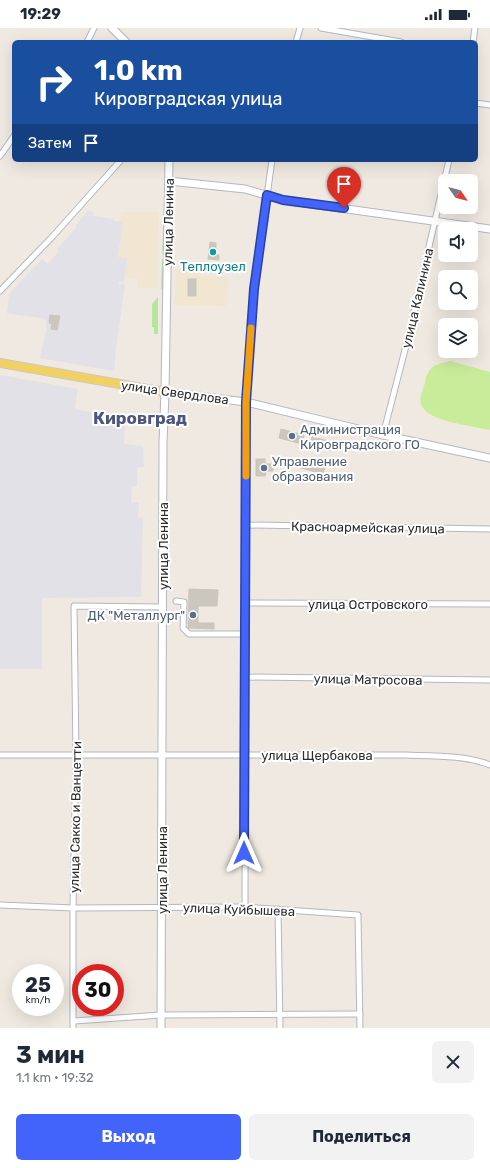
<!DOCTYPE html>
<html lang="ru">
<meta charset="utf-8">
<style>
:root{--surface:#fff;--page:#f2f2f3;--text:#1f2937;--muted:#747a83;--accent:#4264fb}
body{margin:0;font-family:Rubik,sans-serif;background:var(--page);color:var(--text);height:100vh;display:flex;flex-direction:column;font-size:15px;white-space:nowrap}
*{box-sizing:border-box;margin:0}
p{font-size:13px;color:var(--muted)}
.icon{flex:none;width:22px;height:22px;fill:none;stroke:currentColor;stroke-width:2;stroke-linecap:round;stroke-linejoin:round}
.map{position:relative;height:1000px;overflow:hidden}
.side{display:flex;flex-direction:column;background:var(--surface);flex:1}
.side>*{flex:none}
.top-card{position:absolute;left:12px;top:12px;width:466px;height:122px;border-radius:6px;box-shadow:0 4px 16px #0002;background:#1a4fa0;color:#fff;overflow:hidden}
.needle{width:26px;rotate:125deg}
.controls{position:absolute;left:438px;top:146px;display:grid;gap:8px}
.controls a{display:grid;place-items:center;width:40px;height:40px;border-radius:6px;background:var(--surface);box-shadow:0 4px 16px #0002;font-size:20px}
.speed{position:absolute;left:12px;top:936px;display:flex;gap:8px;font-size:20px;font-weight:700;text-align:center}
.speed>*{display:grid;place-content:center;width:52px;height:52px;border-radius:50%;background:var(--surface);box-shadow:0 4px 16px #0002;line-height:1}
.speed small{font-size:10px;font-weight:400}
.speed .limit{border:6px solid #d22;background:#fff;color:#111}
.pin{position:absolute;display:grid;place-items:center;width:34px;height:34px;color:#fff;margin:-41px -17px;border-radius:50% 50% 50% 0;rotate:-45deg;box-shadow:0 0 4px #0007}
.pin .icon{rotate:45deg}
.me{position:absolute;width:44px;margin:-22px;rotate:0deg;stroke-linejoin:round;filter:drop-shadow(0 0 3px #0008)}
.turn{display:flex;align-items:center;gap:14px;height:84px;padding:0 16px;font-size:18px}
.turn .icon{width:52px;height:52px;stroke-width:2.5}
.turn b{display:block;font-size:28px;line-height:34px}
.then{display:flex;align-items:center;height:38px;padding:0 16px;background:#0003;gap:8px;font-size:15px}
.round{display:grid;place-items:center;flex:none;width:42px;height:42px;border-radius:6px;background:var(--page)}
.headline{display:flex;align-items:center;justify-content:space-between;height:68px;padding:0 16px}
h1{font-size:24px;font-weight:700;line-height:30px}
.primary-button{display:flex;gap:8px;margin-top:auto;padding:8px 16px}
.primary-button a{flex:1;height:46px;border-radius:6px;background:var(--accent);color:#fff;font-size:16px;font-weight:700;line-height:46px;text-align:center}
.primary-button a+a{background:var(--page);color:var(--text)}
.status{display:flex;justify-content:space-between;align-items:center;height:28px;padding:0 20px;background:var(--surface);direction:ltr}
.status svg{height:11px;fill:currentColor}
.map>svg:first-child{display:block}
.industrial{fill:#e3e1e8}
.education{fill:#f0e6d1}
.green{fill:#b6e59e}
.pitch{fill:#c9ec9a}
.building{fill:#cbc7bf;stroke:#cbc5ba}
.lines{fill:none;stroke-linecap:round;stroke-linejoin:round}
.street-casing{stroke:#b4b7c1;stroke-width:7}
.secondary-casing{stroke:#b4b7c1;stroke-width:9}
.primary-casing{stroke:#c9c9c9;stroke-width:10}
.street{stroke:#fff;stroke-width:5}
.secondary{stroke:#fff;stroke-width:7}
.primary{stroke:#f2d163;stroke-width:8}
.route-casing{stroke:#2b41a3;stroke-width:10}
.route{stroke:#4264fb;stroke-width:7}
.slow{stroke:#f59e0b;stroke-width:7}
.culture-dot{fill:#0f9aa8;stroke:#fff;stroke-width:1.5}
.service-dot{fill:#5c6f8a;stroke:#fff;stroke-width:1.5}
.labels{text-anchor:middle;stroke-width:4;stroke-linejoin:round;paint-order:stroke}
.street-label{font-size:13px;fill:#2e2e2e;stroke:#fff}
.culture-label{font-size:13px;fill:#0d838f;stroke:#fff}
.service-label{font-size:13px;fill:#4e5e75;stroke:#fff;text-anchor:start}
.district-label{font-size:17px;font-weight:bold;fill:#4d5680;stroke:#fff}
</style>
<div class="status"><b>19:29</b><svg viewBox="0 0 49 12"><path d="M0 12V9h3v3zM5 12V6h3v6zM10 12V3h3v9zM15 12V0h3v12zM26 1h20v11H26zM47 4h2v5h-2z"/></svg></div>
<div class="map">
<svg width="490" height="1000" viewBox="0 0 490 1000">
<rect width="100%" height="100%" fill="#efe9e1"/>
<g class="industrial">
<path d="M88,183L93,184V188L113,191V193L123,194L118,229L128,230L124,254H119V256L125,257L116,320L114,343L40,330L47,299H46V291L7,285L9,268L8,267L42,231L48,236L59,223L57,221L76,200V197Z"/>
<path d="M0,347L78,361L75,381L98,385L97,395L125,398L124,416L143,418L144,439L137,440V458H132L131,474H139L138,489L143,490L141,569L42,570V641H0Z"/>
</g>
<g class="education">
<path d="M121,184H159L157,261L137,259L138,251L125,250L128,231L118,229L123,195L120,194Z"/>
<path d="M176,243H201V248L229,249L226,278L175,277Z"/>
</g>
<g class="green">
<path d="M164,175L165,176L164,218L163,220L162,231L164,233V259L162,262L161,261Z"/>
<path d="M158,269V306H154V299H152V276Z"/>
</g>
<path class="pitch" d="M450,333L490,344V402C474,398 426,394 421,376C419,370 423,361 425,355C428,338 434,337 450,333Z"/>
<g class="building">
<path d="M210,214L216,215V227H219V232L208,231Z"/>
<rect x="188" y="251" width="8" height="17"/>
<path d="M50,287L60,288L57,302L51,301L52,296L49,295Z"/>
<path d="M281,401L304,407L302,416L279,410Z"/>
<path d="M312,409L333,414L331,423L310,418Z"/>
<path d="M256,431H265V436H273V443H266L265,448H256Z"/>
<path d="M299,432L325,439L323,446L297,439Z"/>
<path d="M189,561L218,562L217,578H198V595H214V601L188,600Z"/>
</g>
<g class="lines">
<g class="street-casing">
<g id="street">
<path d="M321,0L401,14"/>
<path d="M87,14L94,0"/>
<path d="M296,14L300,0"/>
<path d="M473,14L475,0"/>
<path d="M476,75L490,77"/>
<path d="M0,128L14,108"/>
<path d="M0,263L53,208L121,132"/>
<path d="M383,407L407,314L449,132"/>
<path d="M247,497L490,501"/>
<path d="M176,573L184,574L183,600L189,606H246"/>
<path d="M246,575L490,576"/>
<path d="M245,649L490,652"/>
<path d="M0,727H405C431,728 466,727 490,737"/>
<path d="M0,877L73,880L245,879L358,887L360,1000"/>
<path d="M245,879L246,374L254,261L272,132"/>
<path d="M278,881L280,1000"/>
<path d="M74,993L161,987L360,986"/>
<path d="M73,1000V880L76,727L74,578L162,579"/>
</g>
</g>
<g class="secondary-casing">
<g id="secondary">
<path d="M112,0L126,14"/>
<path d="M169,153L245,161L283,172L490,201"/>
<path d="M165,364L246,374L383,407L490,430"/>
<path d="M161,1000L163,415L165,364L169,132"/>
</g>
</g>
<g class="primary-casing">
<path id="primary" d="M0,335L165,364"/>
</g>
<use href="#street" class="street"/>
<use href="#secondary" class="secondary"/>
<use href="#primary" class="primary"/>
</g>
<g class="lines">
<g class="route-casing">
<path id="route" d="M244,825L246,374L254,261L267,167L283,172L344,180"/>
</g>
<use href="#route" class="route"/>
<path class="slow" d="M246,448V374L251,300"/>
</g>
<circle class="culture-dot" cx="213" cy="224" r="4"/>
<g class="service-dot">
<circle cx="292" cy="408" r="4"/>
<circle cx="264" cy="440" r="4"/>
<circle cx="193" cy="587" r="4"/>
</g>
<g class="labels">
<g class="street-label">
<text transform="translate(168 194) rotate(-89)" y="5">улица Ленина</text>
<text transform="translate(417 270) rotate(-77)" y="5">улица Калинина</text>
<text transform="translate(175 364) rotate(8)" y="5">улица Свердлова</text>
<text transform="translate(368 499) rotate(1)" y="5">Красноармейская улица</text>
<text transform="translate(163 518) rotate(-90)" y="5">улица Ленина</text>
<text x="368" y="581">улица Островского</text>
<text transform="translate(368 651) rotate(1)" y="5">улица Матросова</text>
<text x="317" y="732">улица Щербакова</text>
<text transform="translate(75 789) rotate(-89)" y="5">улица Сакко и Ванцетти</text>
<text transform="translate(162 842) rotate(-90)" y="5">улица Ленина</text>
<text transform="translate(239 881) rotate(2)" y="5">улица Куйбышева</text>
</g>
<g class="culture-label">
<text x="213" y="243">Теплоузел</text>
</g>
<g class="service-label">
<text x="300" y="406">Администрация<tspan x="300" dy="15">Кировградского ГО</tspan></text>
<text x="272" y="438">Управление<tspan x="272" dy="15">образования</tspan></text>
<text x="185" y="592" text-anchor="end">ДК "Металлург"</text>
</g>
<g class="district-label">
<text x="140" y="396">Кировград</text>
</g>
</g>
</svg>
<div class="controls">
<a><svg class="needle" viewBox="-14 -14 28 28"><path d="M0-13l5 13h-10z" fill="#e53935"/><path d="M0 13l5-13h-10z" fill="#747a83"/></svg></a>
<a><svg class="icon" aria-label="sound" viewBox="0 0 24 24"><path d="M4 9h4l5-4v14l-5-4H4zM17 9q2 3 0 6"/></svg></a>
<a><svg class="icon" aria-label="search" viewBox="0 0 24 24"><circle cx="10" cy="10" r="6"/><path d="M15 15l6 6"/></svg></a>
<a><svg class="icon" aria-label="layers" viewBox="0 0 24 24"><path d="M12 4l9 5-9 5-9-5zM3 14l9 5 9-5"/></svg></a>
</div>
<div class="speed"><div>25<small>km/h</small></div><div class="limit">30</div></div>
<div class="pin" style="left:344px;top:180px;background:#d93025"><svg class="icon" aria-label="arrive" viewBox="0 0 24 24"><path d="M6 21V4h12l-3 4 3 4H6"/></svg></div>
<svg class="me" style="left:244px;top:825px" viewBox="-20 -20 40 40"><path d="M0-17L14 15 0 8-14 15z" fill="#4264fb" stroke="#fff" stroke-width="4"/></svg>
<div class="top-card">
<div class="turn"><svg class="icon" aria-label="right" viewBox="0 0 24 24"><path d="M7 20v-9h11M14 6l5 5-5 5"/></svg><div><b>1.0 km</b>Кировградская улица</div></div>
<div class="then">Затем<svg class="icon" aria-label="arrive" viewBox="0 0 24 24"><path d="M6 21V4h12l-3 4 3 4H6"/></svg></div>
</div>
</div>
<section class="side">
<div class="headline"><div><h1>3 мин</h1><p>1.1 km · 19:32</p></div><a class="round"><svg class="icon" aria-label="close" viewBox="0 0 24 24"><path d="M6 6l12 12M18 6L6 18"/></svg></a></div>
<div class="primary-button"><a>Выход</a><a>Поделиться</a></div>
</section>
